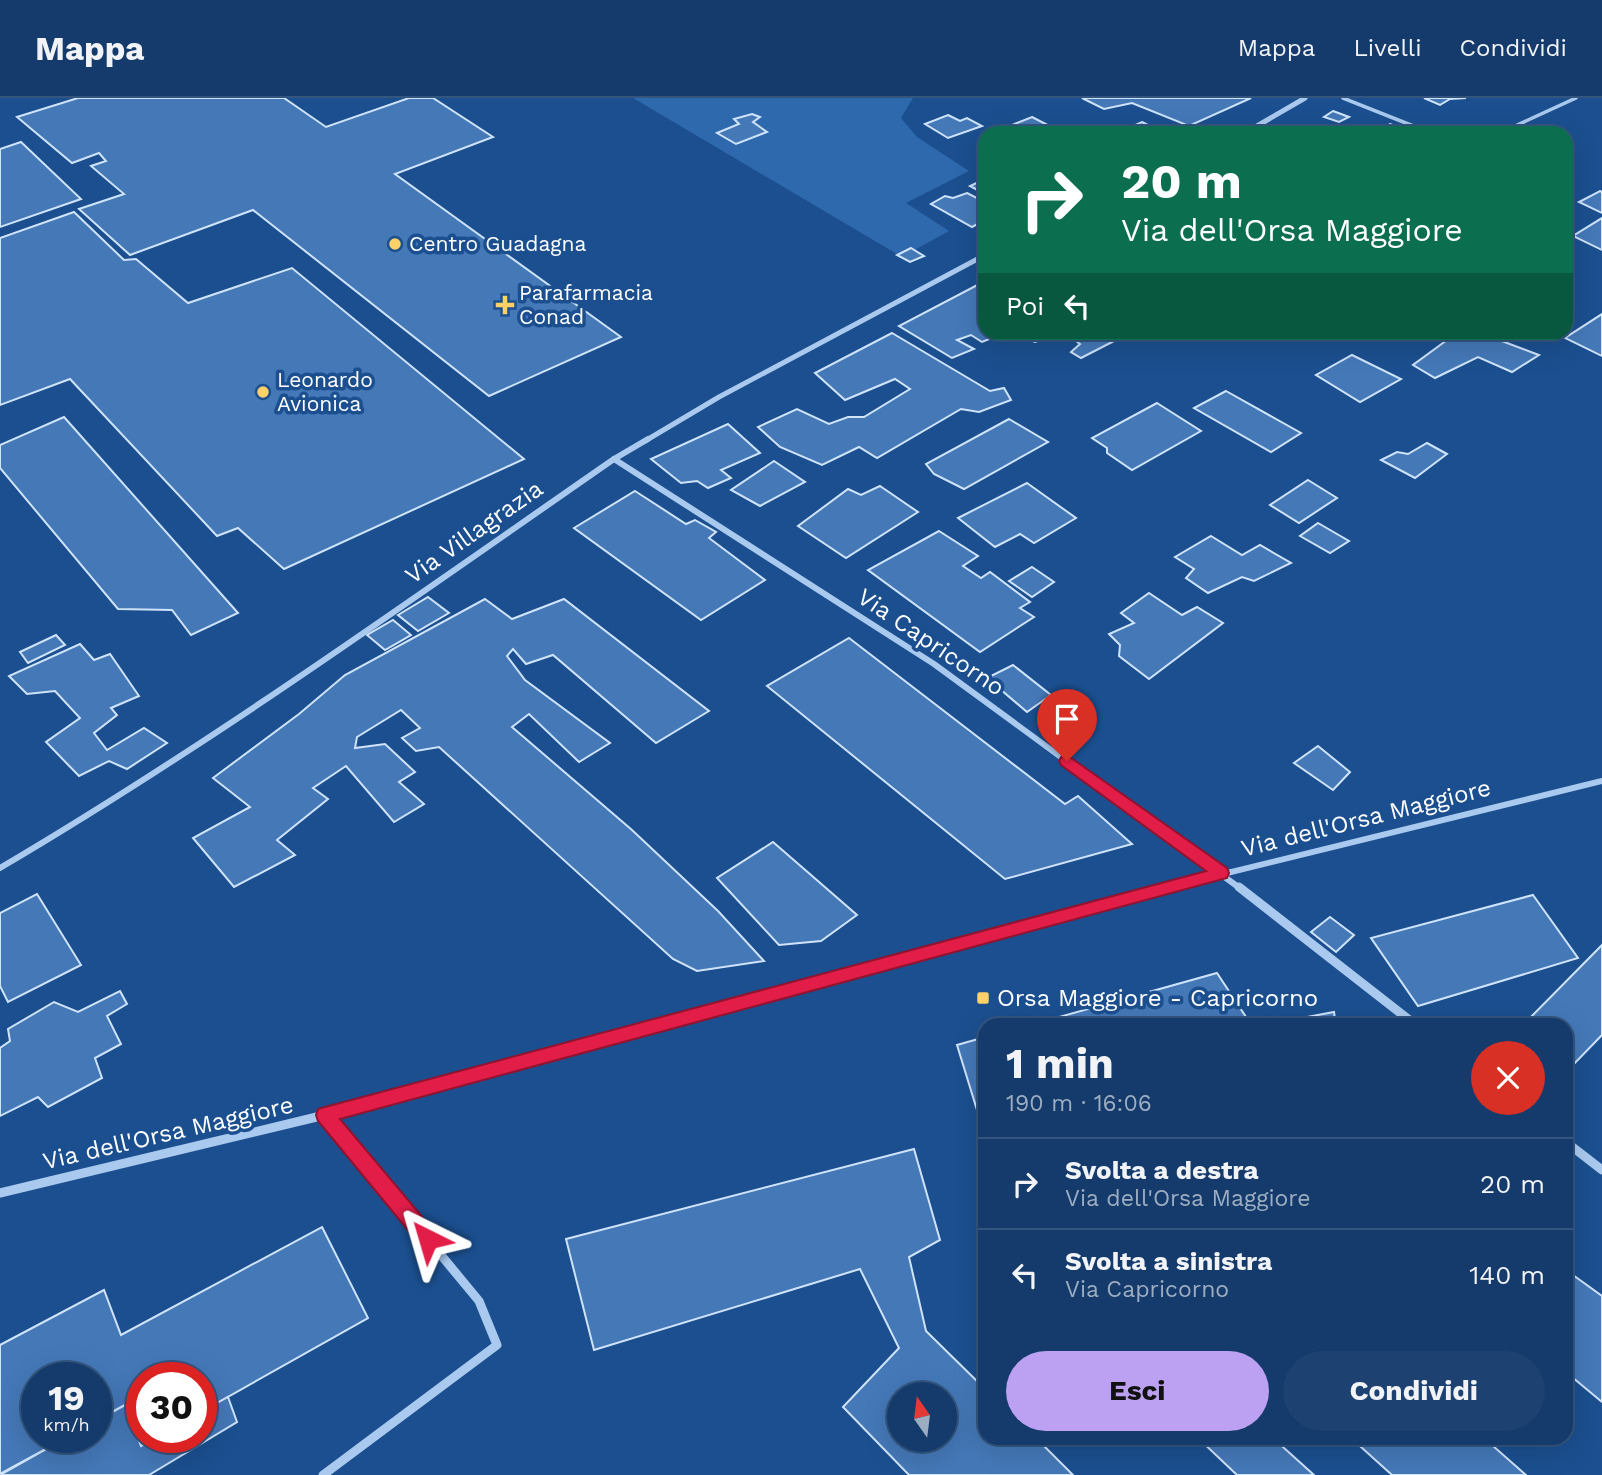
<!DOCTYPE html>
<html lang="it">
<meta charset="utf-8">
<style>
:root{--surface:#143b6b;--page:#1d4271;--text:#f1f3f6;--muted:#9dadc1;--line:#33557e;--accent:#bca0f2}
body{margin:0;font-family:"Work Sans",sans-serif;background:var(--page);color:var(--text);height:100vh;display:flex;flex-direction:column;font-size:26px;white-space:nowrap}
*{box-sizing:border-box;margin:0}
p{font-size:23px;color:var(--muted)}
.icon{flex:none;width:38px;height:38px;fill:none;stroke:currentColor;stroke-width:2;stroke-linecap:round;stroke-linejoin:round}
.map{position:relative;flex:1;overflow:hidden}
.details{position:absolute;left:978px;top:920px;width:595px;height:427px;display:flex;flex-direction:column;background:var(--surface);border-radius:21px;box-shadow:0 7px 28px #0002,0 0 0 2px var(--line)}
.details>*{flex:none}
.top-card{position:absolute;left:978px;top:28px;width:595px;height:214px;border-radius:21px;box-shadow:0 7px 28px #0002,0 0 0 2px var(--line);background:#0b6e4f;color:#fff;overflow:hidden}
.needle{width:46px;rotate:346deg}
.tools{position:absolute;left:887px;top:1284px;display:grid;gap:14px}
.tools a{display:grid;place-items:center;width:70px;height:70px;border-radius:50%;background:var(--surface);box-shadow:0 7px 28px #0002,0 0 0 2px var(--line);font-size:35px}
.speed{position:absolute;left:21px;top:1264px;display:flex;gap:14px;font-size:35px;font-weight:700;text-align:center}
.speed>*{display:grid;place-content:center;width:91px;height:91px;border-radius:50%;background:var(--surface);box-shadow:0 7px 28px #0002,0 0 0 2px var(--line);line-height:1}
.speed small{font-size:18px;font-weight:400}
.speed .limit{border:10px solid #d22;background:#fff;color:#111}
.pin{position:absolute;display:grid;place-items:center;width:60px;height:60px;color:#fff;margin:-72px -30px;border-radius:50% 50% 50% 0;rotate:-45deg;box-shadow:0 0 7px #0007}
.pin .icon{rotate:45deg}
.me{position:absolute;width:77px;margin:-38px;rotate:320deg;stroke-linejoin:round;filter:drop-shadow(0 0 5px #0008)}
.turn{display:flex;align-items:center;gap:24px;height:147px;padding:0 28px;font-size:32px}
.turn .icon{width:91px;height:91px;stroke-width:2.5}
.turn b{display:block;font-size:49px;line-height:60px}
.then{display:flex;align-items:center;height:66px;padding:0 28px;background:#0003;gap:14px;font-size:26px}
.round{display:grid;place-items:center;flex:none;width:74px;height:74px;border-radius:37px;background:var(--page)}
.summary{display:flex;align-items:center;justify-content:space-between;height:119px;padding:0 28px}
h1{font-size:42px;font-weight:700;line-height:52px}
.primary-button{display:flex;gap:14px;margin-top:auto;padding:14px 28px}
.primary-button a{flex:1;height:80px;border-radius:42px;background:var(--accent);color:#111;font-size:28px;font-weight:700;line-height:80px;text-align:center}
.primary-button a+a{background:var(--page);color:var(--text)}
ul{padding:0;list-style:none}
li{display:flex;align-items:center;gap:21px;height:91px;padding:0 28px;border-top:2px solid var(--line)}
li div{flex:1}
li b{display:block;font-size:26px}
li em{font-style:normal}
header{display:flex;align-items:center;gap:42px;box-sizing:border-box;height:98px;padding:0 35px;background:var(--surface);border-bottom:2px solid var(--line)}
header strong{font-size:33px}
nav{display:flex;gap:38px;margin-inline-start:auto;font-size:24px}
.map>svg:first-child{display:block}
.green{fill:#2e69ad}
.building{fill:#4478b7;stroke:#cfe3fa;stroke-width:2;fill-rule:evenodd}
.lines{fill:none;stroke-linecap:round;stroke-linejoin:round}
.service{stroke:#a9c9ee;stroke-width:3.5}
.minor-far2{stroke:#a9c9ee;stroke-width:5}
.minor-far1{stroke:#a9c9ee;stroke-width:6}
.minor{stroke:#a9c9ee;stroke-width:9}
.route{fill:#e11d48;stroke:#92132f;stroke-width:2}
.poi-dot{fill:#ffd166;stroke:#1b4f8f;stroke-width:2.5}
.labels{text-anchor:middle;stroke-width:7;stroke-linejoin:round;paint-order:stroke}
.far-poi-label{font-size:21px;fill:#fff;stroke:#1b4f8f;text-anchor:start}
.street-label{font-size:24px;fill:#fff;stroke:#1b4f8f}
.poi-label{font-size:24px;fill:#fff;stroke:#1b4f8f;text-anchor:start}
</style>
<header>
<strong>Mappa</strong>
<nav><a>Mappa</a><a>Livelli</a><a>Condividi</a></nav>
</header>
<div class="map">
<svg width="1602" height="1377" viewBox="0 0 1602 1377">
<rect width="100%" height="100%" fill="#1b4f8f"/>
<path class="green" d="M633,0H913L901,20L917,39L969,73L906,105L949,133L902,159Z"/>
<g class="building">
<path d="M78,0H284L326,29L409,0H433L493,39L395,76L621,239L489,298L253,112L130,157L79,111L124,96L91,68L106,63L99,55L72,65L17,19Z"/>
<path d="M1082,0H1251L1189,28L1132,5L1104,11Z"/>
<path d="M1424,0H1466L1450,1L1440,7Z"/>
<path d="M1333,13L1349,19L1339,24L1324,19Z"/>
<path d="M752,16L760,19L753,24L767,34L736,46L717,35L739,26L734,21Z"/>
<path d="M948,17L960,23L967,20L982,28L948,40L925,26Z"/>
<path d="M1032,19L1063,35H992Z"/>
<path d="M1142,24L1163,35H1117Z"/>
<path d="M1390,26L1411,35H1375Z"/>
<path d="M21,44L81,101L0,129V51Z"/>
<path d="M985,81V96L970,88Z"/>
<path d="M1600,93L1602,94V115L1579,104Z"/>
<path d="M967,95L985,104V122L972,129L931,106L945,98L953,100Z"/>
<path d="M74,114L124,162L136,161L188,205L292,170L524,361L284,471L238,430L217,438L70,281L0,307V140Z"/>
<path d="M1602,120V152L1573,138Z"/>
<path d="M911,150L924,158L910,164L897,157Z"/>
<path d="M985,183V234H1007L982,244L971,237L957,242L974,251L952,260L899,228Z"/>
<path d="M1602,216V258L1565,240Z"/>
<path d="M1008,234H1062L1035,244Z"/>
<path d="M1064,234H1110L1118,241L1081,260L1071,254L1080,246Z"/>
<path d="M1458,234H1478L1539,257L1512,274L1478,259L1435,280L1413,267Z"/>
<path d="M892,235L990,293L1004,290L1011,302L979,314L961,311L877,360L859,349L822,367L780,349L758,329L797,311L829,326L848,319H864L910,291L895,281L845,302L815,275Z"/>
<path d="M1352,257L1401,281L1360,304L1316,277Z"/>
<path d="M1226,293L1301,335L1271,354L1194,310Z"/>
<path d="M1157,305L1201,333L1132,372L1107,355V350L1092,340Z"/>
<path d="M64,319L238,515L191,537L172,512L118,511L0,370V347Z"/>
<path d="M1009,321L1048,344L964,391L934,376L926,366Z"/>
<path d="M728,326L760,355L721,372L731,380L708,390L697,383L681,385L651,361Z"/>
<path d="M1427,345L1447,356L1415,380L1381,362L1397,354L1408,356Z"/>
<path d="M774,363L805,384L760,408L731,392Z"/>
<path d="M1308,382L1337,400L1299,425L1270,407Z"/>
<path d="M1027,385L1076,420L1034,445L1020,436L995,449L958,420Z"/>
<path d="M880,388L918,414L846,460L798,428L848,391L861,397Z"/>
<path d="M635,393L686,426L695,422L716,434L709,440L765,482L701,522L574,430Z"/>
<path d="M1318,425L1349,443L1330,455L1300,438Z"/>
<path d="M939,433L978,458L963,468L981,480L990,474L1030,504L1020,510L1034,519L980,554L868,472Z"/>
<path d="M1211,438L1242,457L1260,447L1291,465L1254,483L1242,479L1208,495L1186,480L1194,471L1175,459Z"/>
<path d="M1032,469L1054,484L1032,499L1009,483Z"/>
<path d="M1149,495L1182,517L1197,509L1223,525L1149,581L1119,558L1120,547L1109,536L1134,525L1121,515Z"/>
<path d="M428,499L449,515L418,533L398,517Z"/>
<path d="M485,501L512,521L564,501L709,613L656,645L553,557L526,566L513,551L507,558L525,582L610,645L579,664L529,616L512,629L632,732L718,813L764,863L697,873L673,861L439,649L416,653L402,640L420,630L401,612L357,639L355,650L385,646L415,674L399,684L424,706L394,724L346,668L313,690L328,701L277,742L295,757L234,789L193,740L250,709L213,680L299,616L345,577Z"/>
<path d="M393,522L411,537L385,552L367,537Z"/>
<path d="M56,537L65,547L28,565L20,554Z"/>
<path d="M849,540L1065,706L1078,698L1132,746L1005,781L767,588Z"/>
<path d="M80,546L94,562L110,556L139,598L111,610L117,617L94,635L107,652L144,630L167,645L127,671L109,663L79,678L46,644L80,620L55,593L27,596L9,578Z"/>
<path d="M1013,567L1051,597L1027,614L987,580Z"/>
<path d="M1318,648L1350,674L1333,692L1294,665Z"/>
<path d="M773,744L857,817L821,843L779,847L717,780Z"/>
<path d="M37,796L81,867L8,904L0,888V815Z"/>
<path d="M1533,797L1578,860L1418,908L1371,840Z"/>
<path d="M1330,819L1354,837L1336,854L1311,834Z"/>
<path d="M1602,847V937L1572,968L1566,964V928H1522Z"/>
<path d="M1217,875L1252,928H1027Z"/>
<path d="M120,893L127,906L107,918L121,946L95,960L102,980L48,1009L38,999L0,1018V950L10,943L8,931L54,904L78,914Z"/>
<path d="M1334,914L1336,928H1259Z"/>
<path d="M985,939V1010L977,1012L957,947Z"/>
<path d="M914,1051L940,1142L909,1159L926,1233L985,1291V1340H1036L1073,1377H909L843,1309L899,1250L860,1171L594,1252L566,1141ZM900,1297H945V1342H900Z"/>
<path d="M322,1129L368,1220L201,1314V1279H142V1339H157L141,1348L125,1307L96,1323V1279H37V1339H68L0,1376V1247L104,1192L121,1237Z"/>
<path d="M1566,1172L1602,1198V1304L1566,1274Z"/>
<path d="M228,1299L237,1324L149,1377H0L68,1339H96V1323L125,1307L141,1348L157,1339H201V1314Z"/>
<path d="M1198,1340H1273L1314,1377H1237Z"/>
<path d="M1351,1340H1484L1526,1377H1392Z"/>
</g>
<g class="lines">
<g class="service">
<path d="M1343,0L1431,35"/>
<path d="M1500,35L1576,0"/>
</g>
<g class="minor-far2">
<path d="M1245,35L1305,0"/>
<path d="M645,343L719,299L985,157"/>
</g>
<g class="minor-far1">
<path d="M614,361L934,566L1241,791"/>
<path d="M0,770C212,645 412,501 614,361L648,341"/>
<path d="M1162,791L1602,683"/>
</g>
<g class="minor">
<path d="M1239,789L1417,928"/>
<path d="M1566,1044L1602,1072"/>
<path d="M0,1095L325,1017L1169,789"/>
<path d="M323,1377L497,1247L479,1203L325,1017"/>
</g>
</g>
<path class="route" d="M1067,657L1227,770L1229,775L1227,780L340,1021L435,1134L438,1141L435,1148L428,1150L421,1148L318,1023L316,1017L318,1011L325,1009L1206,773L1061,667L1059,663L1061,659Z"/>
<g class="poi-dot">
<circle cx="395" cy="146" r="7"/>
<path d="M501.5 196.5h7v7h7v7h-7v7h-7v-7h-7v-7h7z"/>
<circle cx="263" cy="294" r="7"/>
<rect x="976" y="893" width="14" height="14" rx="3.5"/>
</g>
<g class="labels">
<g class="far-poi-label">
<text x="409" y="153">Centro Guadagna</text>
<text x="519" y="202">Parafarmacia<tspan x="519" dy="24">Conad</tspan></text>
<text x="277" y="289">Leonardo<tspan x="277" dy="24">Avionica</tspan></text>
</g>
<g class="street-label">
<text transform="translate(474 434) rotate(-35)" y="8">Via Villagrazia</text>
<text transform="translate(931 544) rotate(34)" y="8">Via Capricorno</text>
<text transform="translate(1366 720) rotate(-14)" y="8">Via dell'Orsa Maggiore</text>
<text transform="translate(168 1035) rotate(-13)" y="8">Via dell'Orsa Maggiore</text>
</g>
<g class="poi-label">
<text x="997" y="908">Orsa Maggiore - Capricorno</text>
</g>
</g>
</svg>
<div class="tools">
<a><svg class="needle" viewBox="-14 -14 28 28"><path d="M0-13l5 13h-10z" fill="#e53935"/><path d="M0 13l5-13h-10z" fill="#9dadc1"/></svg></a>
</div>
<div class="speed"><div>19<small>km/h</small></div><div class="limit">30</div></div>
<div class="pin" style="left:1067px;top:663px;background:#d93025"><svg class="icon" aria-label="arrive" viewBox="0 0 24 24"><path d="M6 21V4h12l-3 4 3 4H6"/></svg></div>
<svg class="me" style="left:428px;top:1141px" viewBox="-20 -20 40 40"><path d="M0-17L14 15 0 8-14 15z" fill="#e11d48" stroke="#fff" stroke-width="4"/></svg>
<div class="top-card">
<div class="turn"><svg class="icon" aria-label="right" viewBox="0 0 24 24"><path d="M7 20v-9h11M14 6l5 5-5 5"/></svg><div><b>20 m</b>Via dell'Orsa Maggiore</div></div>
<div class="then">Poi<svg class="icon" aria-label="left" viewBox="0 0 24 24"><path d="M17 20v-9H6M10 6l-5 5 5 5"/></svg></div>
</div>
<section class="details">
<div class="summary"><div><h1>1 min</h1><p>190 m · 16:06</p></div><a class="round" style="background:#d93025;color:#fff"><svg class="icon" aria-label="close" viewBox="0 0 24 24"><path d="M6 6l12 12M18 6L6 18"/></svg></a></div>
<ul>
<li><svg class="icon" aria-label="right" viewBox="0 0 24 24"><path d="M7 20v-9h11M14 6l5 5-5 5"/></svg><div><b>Svolta a destra</b><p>Via dell'Orsa Maggiore</p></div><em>20 m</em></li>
<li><svg class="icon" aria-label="left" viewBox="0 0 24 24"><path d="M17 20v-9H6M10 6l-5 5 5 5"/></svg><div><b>Svolta a sinistra</b><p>Via Capricorno</p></div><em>140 m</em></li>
</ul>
<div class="primary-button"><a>Esci</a><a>Condividi</a></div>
</section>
</div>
